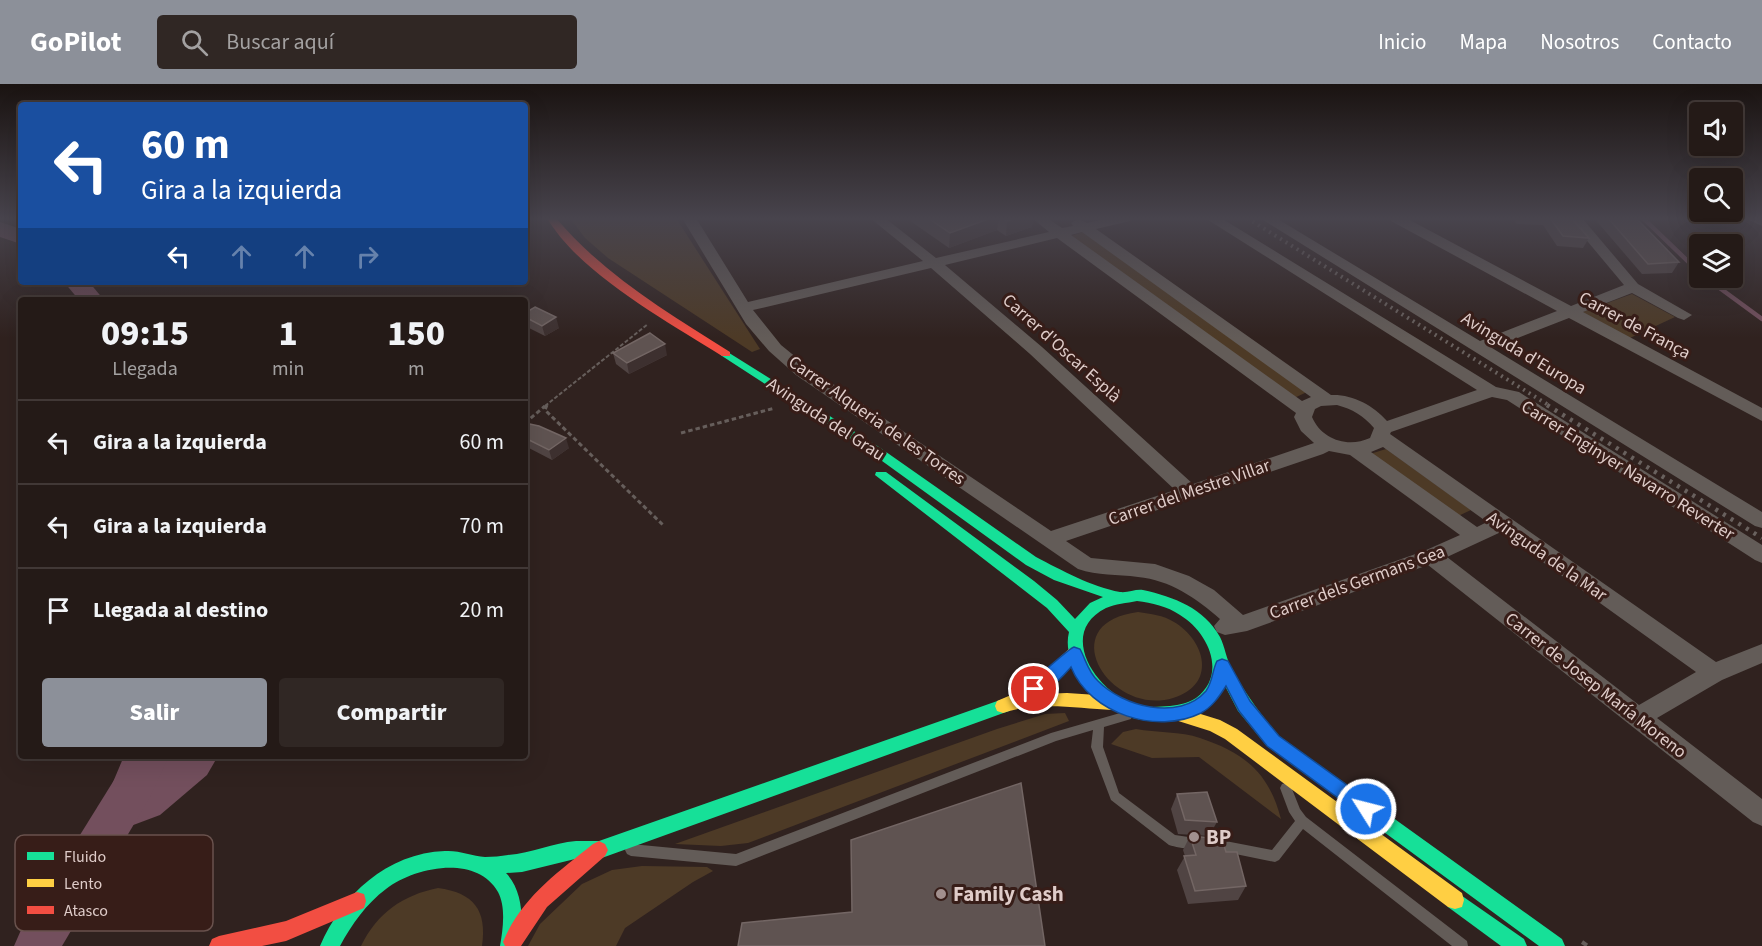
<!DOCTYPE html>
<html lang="es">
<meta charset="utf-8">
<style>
:root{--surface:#241a17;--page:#302724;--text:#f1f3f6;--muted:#a3a1a1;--line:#413836;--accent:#8c9099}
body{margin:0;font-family:"Source Sans 3",sans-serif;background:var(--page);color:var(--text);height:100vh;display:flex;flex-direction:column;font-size:22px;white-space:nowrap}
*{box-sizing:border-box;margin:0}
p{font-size:20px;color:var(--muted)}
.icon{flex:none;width:33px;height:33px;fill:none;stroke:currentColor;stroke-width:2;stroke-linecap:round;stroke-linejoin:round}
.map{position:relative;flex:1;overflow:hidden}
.details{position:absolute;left:18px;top:213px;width:510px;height:462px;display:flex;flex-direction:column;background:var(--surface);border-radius:6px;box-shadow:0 6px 24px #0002,0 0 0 2px var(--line)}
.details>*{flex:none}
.guide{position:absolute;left:18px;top:18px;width:510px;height:183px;border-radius:6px;box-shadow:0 6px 24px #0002,0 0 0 2px var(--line);background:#1a4fa0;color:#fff;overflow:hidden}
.fabs{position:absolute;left:1689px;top:18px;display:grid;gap:12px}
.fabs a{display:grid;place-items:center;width:54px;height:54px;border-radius:6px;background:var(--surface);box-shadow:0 6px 24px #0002,0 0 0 2px var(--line);font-size:30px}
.pin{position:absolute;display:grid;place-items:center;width:51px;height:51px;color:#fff;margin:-26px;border:3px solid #fff;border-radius:50%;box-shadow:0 2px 6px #0007}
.me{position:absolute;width:66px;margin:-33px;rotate:306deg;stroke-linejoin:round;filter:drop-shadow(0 0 4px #0008)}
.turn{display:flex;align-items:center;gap:21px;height:126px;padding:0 24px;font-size:27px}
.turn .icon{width:78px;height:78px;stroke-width:2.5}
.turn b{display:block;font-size:42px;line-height:51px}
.lanes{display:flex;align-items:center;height:57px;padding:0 24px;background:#0003;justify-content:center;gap:30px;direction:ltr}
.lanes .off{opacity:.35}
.eta{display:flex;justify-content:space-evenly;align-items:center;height:102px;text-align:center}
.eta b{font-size:36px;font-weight:800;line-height:42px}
.cta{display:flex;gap:12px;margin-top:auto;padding:12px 24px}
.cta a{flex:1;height:69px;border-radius:6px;background:var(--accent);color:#fff;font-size:24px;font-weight:800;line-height:69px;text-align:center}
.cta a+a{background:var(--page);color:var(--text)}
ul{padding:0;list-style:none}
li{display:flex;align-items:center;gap:18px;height:84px;padding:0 24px;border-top:2px solid var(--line)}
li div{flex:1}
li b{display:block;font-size:22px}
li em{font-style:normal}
header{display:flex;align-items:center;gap:36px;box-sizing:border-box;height:84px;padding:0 30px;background:var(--accent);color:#fff}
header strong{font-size:28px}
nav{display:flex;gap:33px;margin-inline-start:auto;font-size:21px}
.search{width:420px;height:54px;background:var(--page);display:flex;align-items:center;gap:15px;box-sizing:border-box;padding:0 21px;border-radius:6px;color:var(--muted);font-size:22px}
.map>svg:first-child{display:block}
.green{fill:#4d3a26}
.water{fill:#734f5d}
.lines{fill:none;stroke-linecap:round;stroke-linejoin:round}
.stream{stroke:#734f5d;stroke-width:4.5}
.river{fill:#734f5d;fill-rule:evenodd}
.path-far2{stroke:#665e5b;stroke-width:2;stroke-dasharray:4 2;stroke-linecap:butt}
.path-far1{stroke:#665e5b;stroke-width:3;stroke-dasharray:4.5 3;stroke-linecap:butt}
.path{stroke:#665e5b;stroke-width:4;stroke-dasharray:6 4;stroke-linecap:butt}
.lane{fill:#635c58;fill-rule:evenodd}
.street{fill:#635c58;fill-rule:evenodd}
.fast{fill:#16e098;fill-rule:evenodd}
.slow{fill:#ffcf43;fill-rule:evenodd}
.jam{fill:#f24e42;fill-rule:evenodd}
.rail-far1{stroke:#69615e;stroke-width:4;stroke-dasharray:2 4.5;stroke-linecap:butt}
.rail{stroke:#69615e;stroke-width:4.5;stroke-dasharray:3 6;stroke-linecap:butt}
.wall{fill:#504443}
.shaded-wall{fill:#3d302f}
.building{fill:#5f5351;stroke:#736664;stroke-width:1.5}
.route{fill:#1a73e8;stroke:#114b97;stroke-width:1.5}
.poi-dot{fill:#a2908e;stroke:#371d18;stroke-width:2}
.labels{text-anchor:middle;stroke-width:6;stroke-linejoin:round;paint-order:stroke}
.street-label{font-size:18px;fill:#dfccc9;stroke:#371d18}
.near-poi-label{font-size:21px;font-weight:bold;fill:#dfccc9;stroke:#371d18;text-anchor:start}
.key{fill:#371d18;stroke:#69524d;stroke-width:1.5}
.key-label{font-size:16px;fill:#dfccc9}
</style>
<header>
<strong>GoPilot</strong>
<div class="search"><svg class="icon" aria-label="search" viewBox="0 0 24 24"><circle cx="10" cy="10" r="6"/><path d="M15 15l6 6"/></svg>Buscar aquí</div>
<nav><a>Inicio</a><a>Mapa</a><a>Nosotros</a><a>Contacto</a></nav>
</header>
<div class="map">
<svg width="1762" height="862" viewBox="0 0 1762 862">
<rect width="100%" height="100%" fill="#30221f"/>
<g class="green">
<path d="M570,134H676L760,265L752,268L608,174L585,154Z"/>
<path d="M1083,148L1307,308L1292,315L1070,152Z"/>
<path d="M1632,210L1675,233L1630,254L1580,229Z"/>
<path d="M1386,365L1471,426L1456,433L1370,370Z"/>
<path d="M1138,528C1151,530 1163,531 1174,538C1206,557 1217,601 1173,614C1110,633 1051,539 1138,528Z"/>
<path d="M1065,629L1069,637L748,759L721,762L675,760L997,645L1045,630Z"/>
<path d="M1136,645C1156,649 1181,647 1200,654C1245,669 1269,689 1281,735L1199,673L1152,674L1111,660L1123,648Z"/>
<path d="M642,782L707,783L713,787L693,798L625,844L616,862H528L540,840L582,800L612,786Z"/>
<path d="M438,804C474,809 487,826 482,862H361C377,829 403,811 438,804Z"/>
</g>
<path class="water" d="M124,672H218L207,691L160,731L104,752L95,741Z"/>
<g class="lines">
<g class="stream">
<path d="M1643,134L1700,189"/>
<path d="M1706,194L1762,235"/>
</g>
<g class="river">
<path d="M0,138L21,145V160L0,153Z"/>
<path d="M64,198H89L104,216H79Z"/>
<path d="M129,672H169L150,713L62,862H14L21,846Z"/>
</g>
<path class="path-far2" d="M545,322L648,240"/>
<g class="path-far1">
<path d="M547,321L545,326L663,441"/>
<path d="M525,339L545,322"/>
<path d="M681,349L775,324"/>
</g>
<path class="path" d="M1582,858L1588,862"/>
<g class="lane">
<path d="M1127,627L1131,629L1132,632L1131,635L1104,643L1103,663L1119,709L1175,751L1202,755L1204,759L1202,763C1193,766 1178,764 1169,761L1111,716L1091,663L1093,646L1056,657L736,782L631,772L627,770L625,766L627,762L631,760L736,770L1051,649Z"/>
<path d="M1286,699L1290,700L1300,725L1306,733L1467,857L1468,862H1452L1303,745L1279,776L1275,778L1211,765L1209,761L1211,757L1215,755L1272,766L1295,737L1289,728L1280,704L1282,700Z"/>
</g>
<g class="street">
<path d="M682,134H696L748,218L923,177L870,134H885L936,174L1049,148L1032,134H1047L1062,144L1073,142L1071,139L1078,135L1087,139L1109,134H1132L1130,137L1096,145L1331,311C1352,310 1373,321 1387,337L1477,306L1205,134H1221L1475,290L1496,303L1519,308L1762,461V479L1755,476L1507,316L1492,313L1391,348L1390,350L1716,578L1762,560V579L1722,596L1657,634L1762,715V742L1753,738L1428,481L1247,547L1225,551L1217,548L1214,542L1220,535C1196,514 1170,496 1138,493C1117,490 1098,492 1078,485L796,291L769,267L746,240ZM1082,148L1311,313L1302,317L1071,151ZM1057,154L1296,329L1294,333L1301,347L1314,359L1193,400L1042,263L945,181ZM931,184L1030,270L1175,406L1051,447L808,283L781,261L753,226ZM1337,321C1352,325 1364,332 1374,344L1370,354C1348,364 1322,356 1312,333L1315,325L1321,322ZM1383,363L1487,438L1477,443L1371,368ZM1329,367L1350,371L1460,451L1424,467L1243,531L1214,506L1189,492L1155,480L1091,474L1066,457L1323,370ZM1501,448L1696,588L1639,621L1447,473Z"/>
<path d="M1260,134H1276L1480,257L1557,227L1391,137L1389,134H1406L1571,222L1624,201L1568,134H1582L1638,200L1692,231L1684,236L1678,234L1632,209L1583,228L1762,324V337L1569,234L1492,264L1762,428V444L1755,442Z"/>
<path d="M1745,134H1762V142Z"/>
</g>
<g class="fast">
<path d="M726,267L879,363L1036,473C1061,486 1092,503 1120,508C1128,509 1135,505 1143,506C1174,513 1204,524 1220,553C1225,563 1226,574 1231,583C1246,611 1259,628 1279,652L1562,855L1565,862H1539L1267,662L1238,627L1224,600C1208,638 1155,646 1120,629C1103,621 1089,607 1079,592C1071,579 1065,564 1069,548L1047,524L875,391L876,388H886L1034,497L1057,516L1075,535L1090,519L1103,513L1054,496L1026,481L871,369L722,272L720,270ZM1137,517C1152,519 1167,522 1180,531C1208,548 1228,590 1196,614C1188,619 1180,621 1170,622C1158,623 1145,624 1134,620C1097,608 1056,549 1106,524C1115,520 1127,519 1137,517Z"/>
<path d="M1003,615L1009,617L1011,622L1009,627L599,775H575L522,788L506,789C524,808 523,838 520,862H500C503,845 506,823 498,808C476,770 415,783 386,805C366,820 352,840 340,862H320C342,811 387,769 445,767C459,766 472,772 485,773C493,773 501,772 508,771C532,769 553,759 576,757C583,757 591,757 599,757Z"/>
<path d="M1455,807L1524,855L1527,862H1501L1448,823L1446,816L1448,809Z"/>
</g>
<g class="slow">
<path d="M1074,563L1079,565L1082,569L1079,573L1040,610L1067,609L1112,612L1118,614L1120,619L1118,624L1112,626C1078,624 1036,617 1003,629L997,627L995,622L997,617L1018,608L1036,595L1069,565Z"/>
<path d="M1178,623L1220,636L1237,645L1462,809L1464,816L1462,823L1455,825L1448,823L1225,655L1210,647L1172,635L1170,630L1172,625Z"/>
</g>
<g class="jam">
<path d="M547,134H556C604,191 667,228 730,268V272H722C667,237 580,190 547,134Z"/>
<path d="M599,757L605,760L608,766L605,772L547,823L521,862H505L503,858C521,814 557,789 593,760Z"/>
<path d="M357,808L364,810L366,817L364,824L286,857L262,862H209L212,855L219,852L286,837Z"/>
</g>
<path class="rail-far1" d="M1247,134L1550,322"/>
<path class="rail" d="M1547,321L1762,454"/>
</g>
<g class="wall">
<path d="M906,134H1033L1032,143L1006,152L997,146L949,164Z"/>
<path d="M1512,134H1571L1589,154L1583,164L1557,162L1543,141L1517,140Z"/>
<path d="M1594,134H1636L1679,178L1672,189L1642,190Z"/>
<path d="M525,229L559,244L545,252L525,242Z"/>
<path d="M613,269L667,271L629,290L616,280Z"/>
<path d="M525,339L569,364L552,376L525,362Z"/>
<path d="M1177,710L1217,738L1209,752L1178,750L1171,725Z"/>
<path d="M1190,752L1226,768L1246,802L1238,816L1188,820L1177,786L1185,772L1183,766Z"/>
</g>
<g class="shaded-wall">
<path d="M991,134H999L997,146L949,164L950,149Z"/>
<path d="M1017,134H1033L1032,143L1006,152L1007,137Z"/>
<path d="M556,233L559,244L545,252L542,242Z"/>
<path d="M665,260L667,271L629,290L627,279Z"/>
<path d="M566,354L569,364L552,376L549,366Z"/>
</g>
<g class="building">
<path d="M928,134H991L950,149Z"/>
<path d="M1003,134H1017L1007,137Z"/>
<path d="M1550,134H1571L1589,154L1563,152Z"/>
<path d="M1608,134H1636L1679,178L1648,180Z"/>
<path d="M535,223L556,233L542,242L525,233V229Z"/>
<path d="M650,249L665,260L627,279L613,269Z"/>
<path d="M525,339L539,342L566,354L549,366L525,354Z"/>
<path d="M1021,699L1045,862H738L742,839L852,828L851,756Z"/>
<path d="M1207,708L1217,738L1185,736L1177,710Z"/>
<path d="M1190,752L1222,755L1226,768H1237L1246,802L1195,807L1184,772L1196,771Z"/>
</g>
<linearGradient id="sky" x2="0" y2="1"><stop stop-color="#1a1311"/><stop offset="0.53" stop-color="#48444d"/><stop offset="1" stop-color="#48444d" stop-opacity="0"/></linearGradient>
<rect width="1762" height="254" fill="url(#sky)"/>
<path class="route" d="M1074,563L1080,565C1086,576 1088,588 1098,597C1122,622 1179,638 1206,607C1213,597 1212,587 1217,577L1222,575L1228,577L1250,617L1279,652L1372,719L1375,725L1372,730L1366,733L1360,730L1267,662L1239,627L1226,602C1219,613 1212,623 1201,629C1157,651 1090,630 1071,583C1062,593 1043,615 1028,610L1026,605C1027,601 1070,564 1074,563Z"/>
<g class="poi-dot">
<circle cx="1194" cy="753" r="6"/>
<circle cx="941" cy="810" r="6"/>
</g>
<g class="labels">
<g class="street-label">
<text transform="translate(1635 241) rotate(28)" y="6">Carrer de França</text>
<text transform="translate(1062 264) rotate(42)" y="6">Carrer d'Oscar Esplà</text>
<text transform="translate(1524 269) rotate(31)" y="6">Avinguda d'Europa</text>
<text transform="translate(826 335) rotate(33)" y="6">Avinguda del Grau</text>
<text transform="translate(877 336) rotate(35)" y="6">Carrer Alqueria de les Torres</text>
<text transform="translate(1628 386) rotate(32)" y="6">Carrer Enginyer Navarro Reverter</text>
<text transform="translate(1189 408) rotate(-19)" y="6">Carrer del Mestre Villar</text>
<text transform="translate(1547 472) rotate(35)" y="6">Avinguda de la Mar</text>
<text transform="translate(1357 498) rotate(-20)" y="6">Carrer dels Germans Gea</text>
<text transform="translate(1596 601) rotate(38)" y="6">Carrer de Josep María Moreno</text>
</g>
<g class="near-poi-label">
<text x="1206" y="760">BP</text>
<text x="953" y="817">Family Cash</text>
</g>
</g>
<rect x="15" y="751" width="198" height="96" rx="9" class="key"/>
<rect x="27" y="768" width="27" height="8" fill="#16e098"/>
<rect x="27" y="795" width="27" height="8" fill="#ffcf43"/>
<rect x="27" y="822" width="27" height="8" fill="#f24e42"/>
<g class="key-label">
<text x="64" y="778">Fluido</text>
<text x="64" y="805">Lento</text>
<text x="64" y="832">Atasco</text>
</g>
</svg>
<div class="fabs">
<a><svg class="icon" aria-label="sound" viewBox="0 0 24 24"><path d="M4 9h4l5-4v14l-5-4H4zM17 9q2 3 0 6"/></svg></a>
<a><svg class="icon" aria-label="search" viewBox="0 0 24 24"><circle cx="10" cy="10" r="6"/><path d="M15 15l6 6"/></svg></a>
<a><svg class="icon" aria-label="layers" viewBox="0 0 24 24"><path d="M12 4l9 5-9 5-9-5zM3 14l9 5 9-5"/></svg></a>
</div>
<div class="pin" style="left:1034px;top:605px;background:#d93025"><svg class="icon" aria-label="arrive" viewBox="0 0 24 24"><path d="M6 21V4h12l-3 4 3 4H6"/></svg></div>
<svg class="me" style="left:1366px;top:725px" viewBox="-20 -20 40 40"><circle r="17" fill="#1a73e8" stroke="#fff" stroke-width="3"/><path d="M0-11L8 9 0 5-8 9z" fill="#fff"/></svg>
<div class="guide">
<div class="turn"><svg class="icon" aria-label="left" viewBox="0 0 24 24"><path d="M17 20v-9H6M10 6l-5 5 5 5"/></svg><div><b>60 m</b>Gira a la izquierda</div></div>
<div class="lanes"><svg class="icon" aria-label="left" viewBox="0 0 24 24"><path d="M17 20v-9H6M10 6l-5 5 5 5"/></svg><svg class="icon off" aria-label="ahead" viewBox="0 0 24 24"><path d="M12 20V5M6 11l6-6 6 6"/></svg><svg class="icon off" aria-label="ahead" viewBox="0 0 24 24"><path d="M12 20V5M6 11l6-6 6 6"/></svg><svg class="icon off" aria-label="right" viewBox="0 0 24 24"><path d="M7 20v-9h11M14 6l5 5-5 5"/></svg></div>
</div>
<section class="details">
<div class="eta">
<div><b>09:15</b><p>Llegada</p></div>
<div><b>1</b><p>min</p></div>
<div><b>150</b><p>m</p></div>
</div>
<ul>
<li><svg class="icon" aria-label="left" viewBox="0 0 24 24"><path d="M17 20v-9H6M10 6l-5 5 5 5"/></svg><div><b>Gira a la izquierda</b></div><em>60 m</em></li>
<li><svg class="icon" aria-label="left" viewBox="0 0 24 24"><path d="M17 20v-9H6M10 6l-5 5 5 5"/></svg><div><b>Gira a la izquierda</b></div><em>70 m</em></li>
<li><svg class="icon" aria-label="arrive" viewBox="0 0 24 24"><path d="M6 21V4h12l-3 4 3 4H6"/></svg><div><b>Llegada al destino</b></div><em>20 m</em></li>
</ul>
<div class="cta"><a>Salir</a><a>Compartir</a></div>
</section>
</div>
